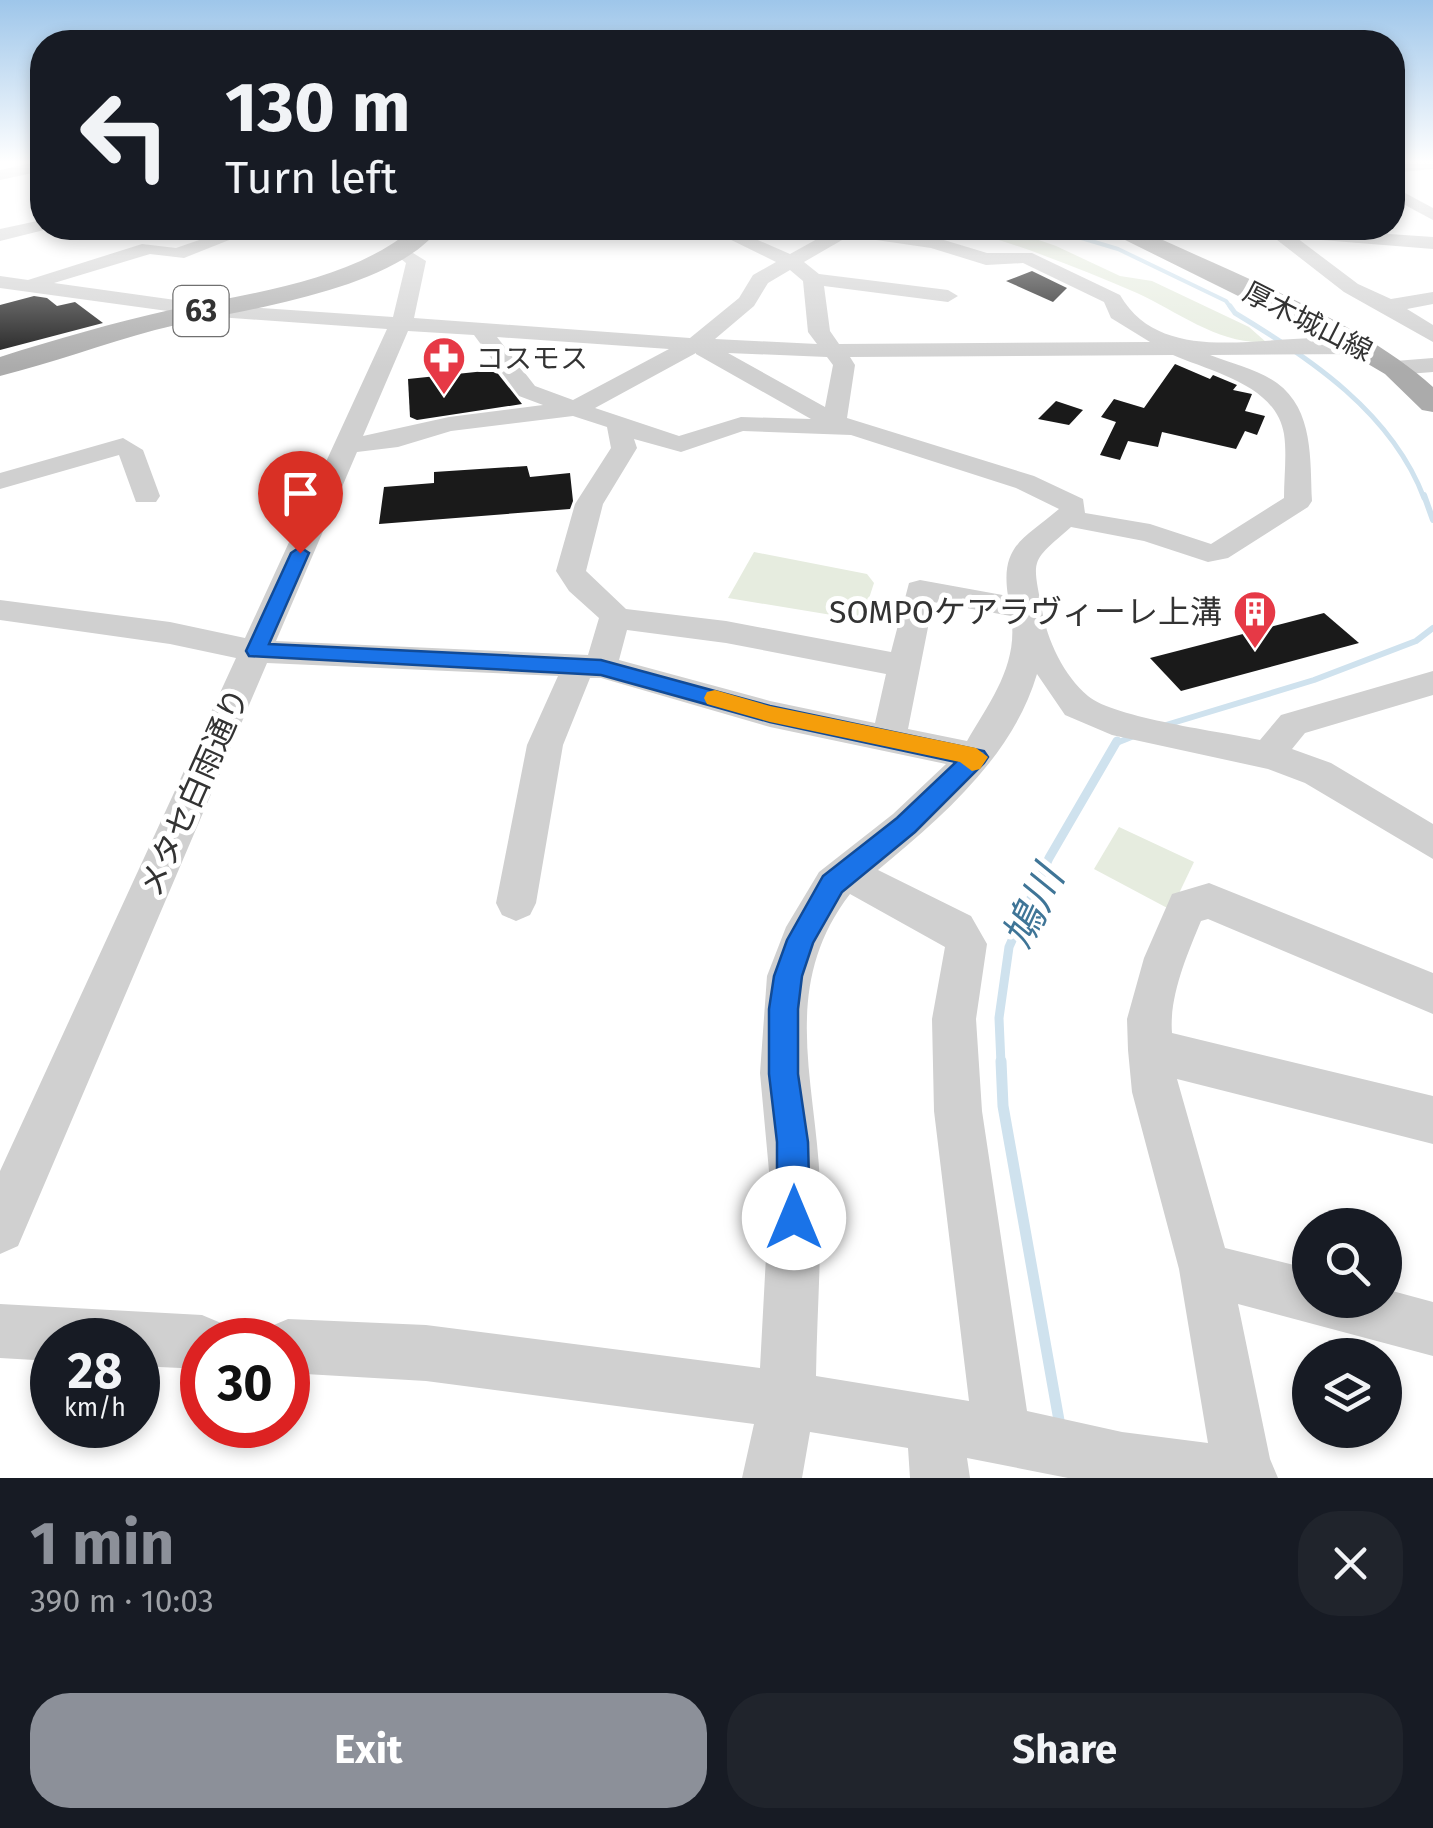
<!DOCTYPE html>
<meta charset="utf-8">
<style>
:root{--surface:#171b24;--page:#20242c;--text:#f1f3f6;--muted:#9ea1a6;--accent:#8c9099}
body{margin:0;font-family:"Fira Sans","Noto Sans JP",sans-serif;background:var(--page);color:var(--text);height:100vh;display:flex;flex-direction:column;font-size:38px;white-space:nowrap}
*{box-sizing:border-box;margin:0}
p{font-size:32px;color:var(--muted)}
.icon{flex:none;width:55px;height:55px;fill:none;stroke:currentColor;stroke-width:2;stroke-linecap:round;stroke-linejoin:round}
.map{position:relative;height:1478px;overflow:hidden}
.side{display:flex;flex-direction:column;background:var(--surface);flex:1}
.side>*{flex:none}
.top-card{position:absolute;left:30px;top:30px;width:1375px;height:210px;border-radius:40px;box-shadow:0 5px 15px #0003;background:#171b24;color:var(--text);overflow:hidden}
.fabs{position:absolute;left:1292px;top:1208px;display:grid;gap:20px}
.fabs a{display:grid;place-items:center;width:110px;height:110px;border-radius:50%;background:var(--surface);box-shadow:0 5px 15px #0003;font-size:50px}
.speed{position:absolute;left:30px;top:1318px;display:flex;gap:20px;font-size:50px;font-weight:700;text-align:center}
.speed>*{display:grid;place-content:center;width:130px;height:130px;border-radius:50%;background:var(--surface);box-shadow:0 5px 15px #0003;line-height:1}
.speed small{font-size:25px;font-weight:400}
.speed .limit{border:15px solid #d22;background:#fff;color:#111}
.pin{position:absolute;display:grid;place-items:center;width:85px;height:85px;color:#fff;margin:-102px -42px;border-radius:50% 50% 50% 0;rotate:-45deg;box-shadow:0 0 10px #0007}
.pin .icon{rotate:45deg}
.me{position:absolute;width:110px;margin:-55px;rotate:0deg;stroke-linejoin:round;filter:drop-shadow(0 0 8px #0008)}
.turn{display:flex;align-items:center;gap:35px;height:210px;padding:0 30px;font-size:45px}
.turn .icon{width:130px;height:130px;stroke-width:2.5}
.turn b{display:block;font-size:70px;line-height:85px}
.round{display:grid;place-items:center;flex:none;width:105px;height:105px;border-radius:40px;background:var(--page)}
.headline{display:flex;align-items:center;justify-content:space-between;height:170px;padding:0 30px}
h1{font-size:60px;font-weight:700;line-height:75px;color:var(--accent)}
.action{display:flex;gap:20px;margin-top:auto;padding:20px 30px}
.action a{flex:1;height:115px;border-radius:40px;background:var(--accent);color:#fff;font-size:40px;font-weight:700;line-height:115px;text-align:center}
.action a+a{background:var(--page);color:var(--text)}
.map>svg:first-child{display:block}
.green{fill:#e6ecdf}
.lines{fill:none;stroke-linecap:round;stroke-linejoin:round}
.stream-far4{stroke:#cfe2ee;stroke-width:4}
.stream-far3{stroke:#cfe2ee;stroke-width:5}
.stream-far2{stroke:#cfe2ee;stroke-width:6}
.stream-far1{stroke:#cfe2ee;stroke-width:9}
.stream{stroke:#cfe2ee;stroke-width:11}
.building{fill:#1a1a1a}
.minor{fill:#d0d0d0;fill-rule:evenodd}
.major{fill:#ababab;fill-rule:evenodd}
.route{fill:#1a73e8;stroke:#114b97;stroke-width:2.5}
.slow{fill:#f59e0b}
.labels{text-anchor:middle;stroke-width:10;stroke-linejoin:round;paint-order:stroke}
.far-street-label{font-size:28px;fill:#333;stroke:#fff}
.far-poi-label{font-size:28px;fill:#333;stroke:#fff;text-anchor:start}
.shield{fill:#fff;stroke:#707070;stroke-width:2.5}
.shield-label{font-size:30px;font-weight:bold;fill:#333}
.poi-label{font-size:32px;fill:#333;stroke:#fff;text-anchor:end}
.street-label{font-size:32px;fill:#333;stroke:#fff}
.near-water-label{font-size:42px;font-style:italic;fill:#3f7597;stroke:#fff}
</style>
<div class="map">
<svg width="1433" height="1478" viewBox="0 0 1433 1478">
<rect width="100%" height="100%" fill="#fff"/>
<g class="green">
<path d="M960,228H1004L1056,246L1120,276L1152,281L1249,327L1266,342C1220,345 1178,312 1137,293C1079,268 1020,245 960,228Z"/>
<path d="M754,552L867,574L874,583L862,620L728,598Z"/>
<path d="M1119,827L1194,862L1171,910L1094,869Z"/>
</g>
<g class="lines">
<path class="stream-far4" d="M1048,228L1118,249L1226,301L1231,308"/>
<path class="stream-far3" d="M1230,306L1235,313C1310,358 1392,413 1424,498"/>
<g class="stream-far2">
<path d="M1424,495L1433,520"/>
<path d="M1166,725L1314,680L1416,641L1433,628"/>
<path d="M1114,744L1134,736"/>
</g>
<path class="stream-far1" d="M1001,1064L999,1018L1009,947L1049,858L1117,741"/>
<path class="stream" d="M1001,1061L1003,1106L1060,1426"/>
</g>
<g class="building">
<path d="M1032,271L1067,288L1053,302L1006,281Z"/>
<path d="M34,296L47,298L57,306L75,302L103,323L0,350V305Z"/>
<path d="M1175,364L1210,379L1213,375L1237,385L1233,390L1252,394L1245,411L1265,416L1257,435L1245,431L1236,449L1162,432L1158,447L1128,441L1120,460L1100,455L1116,422L1101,417L1114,399L1144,408Z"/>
<path d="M495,370L522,404L417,420L410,417L408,379Z"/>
<path d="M1056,401L1083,410L1069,425L1038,419Z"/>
<path d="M527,466L530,477L570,473L573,501L570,509L379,524L384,487L434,483V472Z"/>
<path d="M1324,613L1359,643L1181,691L1150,658Z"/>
</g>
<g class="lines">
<g class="minor">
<path d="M42,161V171L0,180V170Z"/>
<path d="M1433,161V169L1392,173V163Z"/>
<path d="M1392,186L1433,208V220L1392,198Z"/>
<path d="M42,220V228L48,229L0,241V229Z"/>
<path d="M234,228H259L184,258L150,254L54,283L204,304L393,317L406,263L391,251L400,245L426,261L414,318L690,338L739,298L753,275L776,262L707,228H730L790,254L837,228H866L934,237L987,253H1032L1120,295C1168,378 1291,323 1368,342L1371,347L1360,354L1210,355C1231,363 1259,370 1277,383C1314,410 1310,460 1312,501L1308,507L1228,558L1208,562L1144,541L1071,527C1030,563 1032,557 1042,610C1047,640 1064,676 1088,696C1114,718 1223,732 1260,740L1281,715L1433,671V695L1305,733L1292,749L1331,763L1433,824V859L1305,783L1268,769L1112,735L1065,715L1037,674C1013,756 942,817 878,870L971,916L987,944L976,1019L982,1111L1027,1411L1122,1432L1208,1443L1179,1269L1132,1092L1128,1050L1127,1019L1144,958L1172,894L1209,883L1433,973V1014L1208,919L1201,921C1187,955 1169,996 1172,1033L1433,1096V1144L1177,1079L1225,1248L1310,1269V1300H1385V1289L1433,1302V1356L1238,1304L1270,1459L1278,1478H1068L967,1458L970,1478H910L908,1448L810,1432L802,1478H742L754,1424L426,1381L288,1373V1340H263L269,1327L288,1319L426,1325L760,1368L770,1182L760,1073L767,976L786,927L819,872L893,814L946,764L770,727L601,678H590L563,745L536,903L530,915L516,921L502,915L496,903L527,745L558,676L267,663L18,1246L0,1254V1171L236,658L170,644L0,620V600L170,622L245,638L387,329L204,316L0,288V276L28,280L142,244L176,248ZM849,236L931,248L986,265L1023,263L1104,302L1111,318L1150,342L839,344L830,331L824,286L948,302L958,296L948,290L819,274L804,262ZM790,270L803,281L808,332L817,344L715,339L754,306L768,283ZM408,331L474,335L519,396L543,405L449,417L363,436ZM497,337L669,349L573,400L535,386ZM696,353V354L811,419L741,417L679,436L595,408ZM728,353L827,357L833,365L825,407ZM1173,355C1212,372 1276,385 1284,434C1287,454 1284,477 1284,498L1211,544L1150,524L1085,513L1083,499L1034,476L847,418L855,365L850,357ZM573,416L607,427L611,448L575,504L556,571L569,591L599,618L588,655L276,641L357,452L398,447L451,431ZM743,431L851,435L1016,488L1059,509C1024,539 1000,545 1008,596L920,580L909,583L891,652L726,621L626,609L586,571L603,504L637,448L634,439L681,452ZM933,602L1011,616C1019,664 990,702 967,741L908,729ZM627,630L726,643L886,674L875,723L770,701L619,660ZM850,894L945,947L932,1019L934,1111L969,1401L816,1376C817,1312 822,1247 820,1184C816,1081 779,986 850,894Z"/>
<path d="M420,228H467C456,237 426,241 415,232Z"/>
<path d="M1118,228H1302L1433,237V249L1297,238L1358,284L1391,299L1433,292V304L1407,309L1433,325V342L1344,292L1272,236L1125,235L1119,234Z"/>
<path d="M1433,358V372L1395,375L1384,368L1395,361Z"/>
<path d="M123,438L143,450L160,496L156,502H136L119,455L0,489V473Z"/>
<path d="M0,1304L202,1315L221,1323L229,1340H202V1369L138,1366V1340H52V1361L0,1358Z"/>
</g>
<g class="major">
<path d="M414,228H440C389,294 233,310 155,330C103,344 52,363 0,376V357C56,339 113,323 170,310C252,292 347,283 414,228Z"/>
<path d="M1108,228H1137C1229,272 1358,319 1433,387V412L1422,410L1385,374L1329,341L1111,233Z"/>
</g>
</g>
<linearGradient id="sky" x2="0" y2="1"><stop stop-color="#9ec6ea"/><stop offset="0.44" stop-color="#fff"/><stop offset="1" stop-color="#fff" stop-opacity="0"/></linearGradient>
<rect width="1433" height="368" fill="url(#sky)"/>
<path class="route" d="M300,547L309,553L269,644L601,660L770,706L984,751L988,757L984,763L915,832L842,892L813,943L802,976L798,1009V1074L808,1142L810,1218L805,1230L794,1235L782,1230L777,1218V1142L769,1074V1009L774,976L787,940L823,876L897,818L956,762L770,722L601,675L249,656L246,651L291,553Z"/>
<path class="slow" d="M715,690L770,706L976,748L988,757L980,769L972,771L960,762L770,722L707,704L704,698L707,692Z"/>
<defs>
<g id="pharmacy-pin" transform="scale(2.25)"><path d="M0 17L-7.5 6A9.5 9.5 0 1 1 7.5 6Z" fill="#e63946" stroke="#fff"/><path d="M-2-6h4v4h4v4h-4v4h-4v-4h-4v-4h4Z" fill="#fff"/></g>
<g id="building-pin" transform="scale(2.25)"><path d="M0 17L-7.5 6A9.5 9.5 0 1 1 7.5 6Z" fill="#e63946" stroke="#fff"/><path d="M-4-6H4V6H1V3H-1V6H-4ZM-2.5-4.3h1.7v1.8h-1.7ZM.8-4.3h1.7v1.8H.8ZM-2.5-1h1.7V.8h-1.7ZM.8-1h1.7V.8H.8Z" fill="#fff"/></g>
</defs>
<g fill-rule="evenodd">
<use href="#pharmacy-pin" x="444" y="358"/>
<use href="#building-pin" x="1255" y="612"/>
</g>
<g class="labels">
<g class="far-street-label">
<text transform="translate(1308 321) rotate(27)" y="10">厚木城山線</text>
</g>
<g class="far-poi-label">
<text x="476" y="368">コスモス</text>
</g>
<rect class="shield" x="173.5" y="286" width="55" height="50" rx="8"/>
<g class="shield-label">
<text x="201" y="321">63</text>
</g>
<g class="poi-label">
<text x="1222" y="623">SOMPOケアラヴィーレ上溝</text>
</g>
<g class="street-label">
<text transform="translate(194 792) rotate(-66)" y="11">メタセ白雨通り</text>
</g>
<g class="near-water-label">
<text transform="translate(1033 907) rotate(-65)" y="15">鳩川</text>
</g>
</g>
</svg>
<div class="fabs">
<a><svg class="icon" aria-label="search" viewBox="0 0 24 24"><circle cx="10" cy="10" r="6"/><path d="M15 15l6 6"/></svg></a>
<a><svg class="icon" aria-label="layers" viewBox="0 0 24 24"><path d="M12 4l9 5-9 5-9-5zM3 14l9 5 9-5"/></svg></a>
</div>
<div class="speed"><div>28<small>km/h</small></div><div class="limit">30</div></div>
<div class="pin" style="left:300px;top:553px;background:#d93025"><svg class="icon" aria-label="arrive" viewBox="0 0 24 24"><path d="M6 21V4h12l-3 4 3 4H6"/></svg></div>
<svg class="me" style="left:794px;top:1218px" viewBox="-20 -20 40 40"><circle r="19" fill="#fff"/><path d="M0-13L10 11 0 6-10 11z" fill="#1a73e8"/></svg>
<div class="top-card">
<div class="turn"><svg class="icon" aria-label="left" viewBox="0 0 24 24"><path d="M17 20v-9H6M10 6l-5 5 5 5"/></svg><div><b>130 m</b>Turn left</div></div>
</div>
</div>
<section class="side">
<div class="headline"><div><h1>1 min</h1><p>390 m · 10:03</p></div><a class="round"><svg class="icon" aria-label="close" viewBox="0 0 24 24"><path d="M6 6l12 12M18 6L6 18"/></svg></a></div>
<div class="action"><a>Exit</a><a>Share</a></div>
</section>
